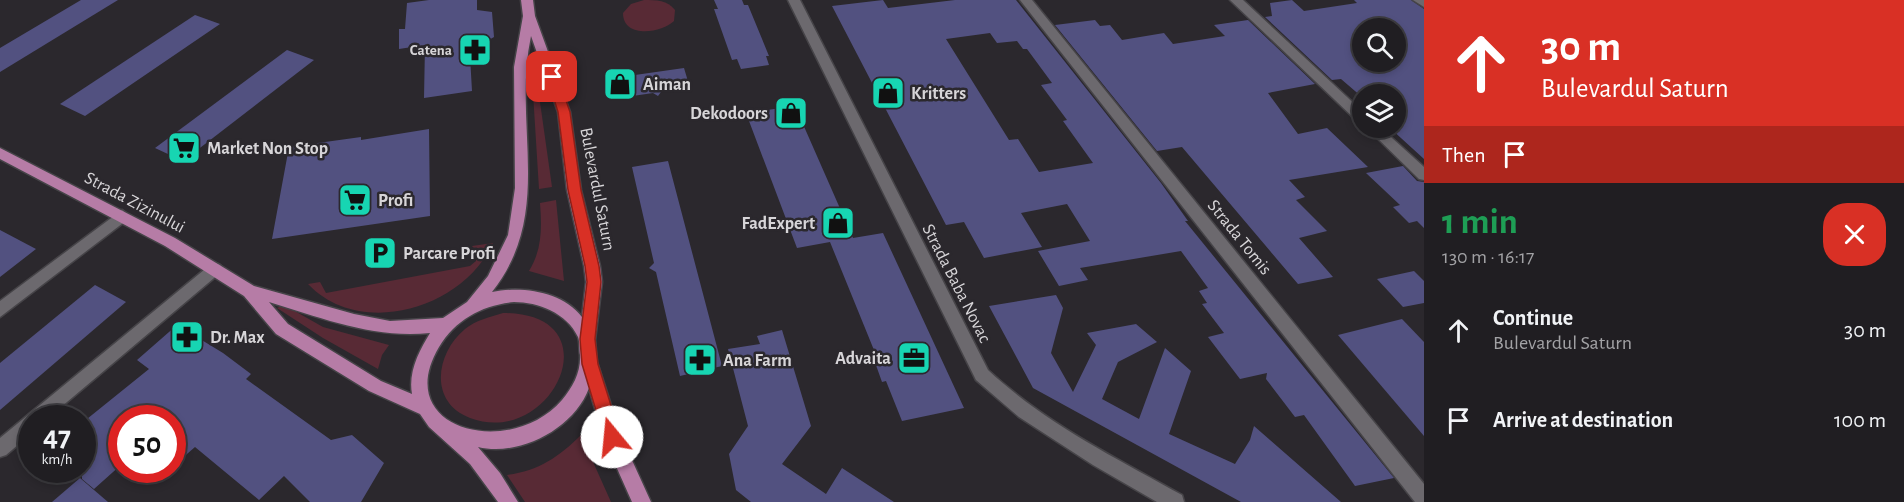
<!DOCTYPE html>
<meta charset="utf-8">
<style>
:root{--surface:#201e22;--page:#28272a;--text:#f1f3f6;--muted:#a2a2a5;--line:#3d3c40}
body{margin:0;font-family:"Alegreya Sans",sans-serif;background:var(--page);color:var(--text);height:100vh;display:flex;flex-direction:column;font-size:22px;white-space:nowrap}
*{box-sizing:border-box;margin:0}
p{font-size:20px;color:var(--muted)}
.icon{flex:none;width:33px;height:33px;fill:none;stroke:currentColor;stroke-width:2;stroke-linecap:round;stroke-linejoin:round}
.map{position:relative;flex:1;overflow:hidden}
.details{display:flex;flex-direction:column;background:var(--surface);width:480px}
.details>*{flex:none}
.banner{background:#d93025;color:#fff;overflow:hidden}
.fabs{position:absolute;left:1352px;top:18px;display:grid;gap:12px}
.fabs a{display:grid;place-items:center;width:54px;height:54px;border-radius:50%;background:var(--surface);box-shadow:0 3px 9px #0003,0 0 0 2px var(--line);font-size:30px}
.speed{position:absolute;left:18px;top:405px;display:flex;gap:12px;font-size:30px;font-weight:700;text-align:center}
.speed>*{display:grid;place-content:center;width:78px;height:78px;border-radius:50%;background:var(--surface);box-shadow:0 3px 9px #0003,0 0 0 2px var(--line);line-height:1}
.speed small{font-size:15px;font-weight:400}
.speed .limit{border:9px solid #d22;background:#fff;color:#111}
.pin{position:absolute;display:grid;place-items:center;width:51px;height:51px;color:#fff;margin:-26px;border-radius:12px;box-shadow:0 3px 9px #0006}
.me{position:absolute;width:66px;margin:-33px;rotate:343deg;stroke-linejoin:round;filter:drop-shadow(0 0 4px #0008)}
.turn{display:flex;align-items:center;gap:21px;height:126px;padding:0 18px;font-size:27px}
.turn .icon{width:78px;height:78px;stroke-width:2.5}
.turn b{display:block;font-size:42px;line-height:51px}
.then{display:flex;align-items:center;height:57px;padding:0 18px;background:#0003;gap:12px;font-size:22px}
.round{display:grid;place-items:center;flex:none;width:63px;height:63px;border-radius:24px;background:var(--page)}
.overview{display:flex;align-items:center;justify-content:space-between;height:102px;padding:0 18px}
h1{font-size:36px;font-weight:700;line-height:45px;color:#1e9e55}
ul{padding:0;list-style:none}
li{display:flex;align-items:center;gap:18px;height:90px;padding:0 18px}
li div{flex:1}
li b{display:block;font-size:22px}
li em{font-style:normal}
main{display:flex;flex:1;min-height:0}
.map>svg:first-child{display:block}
.green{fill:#582a35}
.building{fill:#525180;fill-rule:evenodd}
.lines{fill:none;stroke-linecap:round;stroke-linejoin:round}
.minor-casing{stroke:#464448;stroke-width:3}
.major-casing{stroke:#464448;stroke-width:3}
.minor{fill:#6c696e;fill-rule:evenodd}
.major{fill:#b67ca6;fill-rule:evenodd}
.route{fill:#d93025;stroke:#8d1f18;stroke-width:1.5}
.labels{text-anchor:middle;stroke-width:5;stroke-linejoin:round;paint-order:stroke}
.far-poi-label{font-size:15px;font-weight:bold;fill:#d7d5d8;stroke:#2b282d;text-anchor:end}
.poi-label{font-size:18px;font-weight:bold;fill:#d7d5d8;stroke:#2b282d;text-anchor:start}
.street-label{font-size:18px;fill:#d7d5d8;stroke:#2b282d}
</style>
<main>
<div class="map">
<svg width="1424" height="502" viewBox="0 0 1424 502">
<rect width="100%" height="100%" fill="#2b282d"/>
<g class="green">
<path d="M644,0C657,0 667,0 675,10L674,21C662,33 623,39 623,13L631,4Z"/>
<path d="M538,88L552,187L539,189L533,93Z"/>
<path d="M556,200L564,281L529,271C542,250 542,228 540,203Z"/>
<path d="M493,243C463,309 360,339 308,284L320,282L326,293L470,266L476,261V251L472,246Z"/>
<path d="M284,305L323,327L389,345L382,355L378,369L323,338L277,308Z"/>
<path d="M503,313C616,313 552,449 470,418C428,402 436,353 465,329C476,320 490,317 503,313Z"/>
<path d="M581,435L611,502H525L507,475C538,471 559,457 581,435Z"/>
</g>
<g class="building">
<path d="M81,0H118L0,72V48Z"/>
<path d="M429,0H477V10L492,12L494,37L480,45V55L470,56L472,91L424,98L425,45L399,49V29H405L407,3Z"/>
<path d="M714,0H742L744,5H748L769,56H766L769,65L741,69L737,59L732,60L714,9H718Z"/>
<path d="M883,0L888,8L955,0H1016L1161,183L1188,221H1185L1394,478L1355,486L1304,415L1295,417L1266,379L1267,373L1240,379L1208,337L1224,333L1202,304L1207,303L1199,291L1208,288L1181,251L1080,268L1088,280L1059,286L1038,251L1090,241L1067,204L1021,213L1042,247L984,258L964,222L946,225L832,6ZM990,33L997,43L1017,41L1023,49H1027L1052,83L1041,85L1067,120L1063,121L1093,163L1039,172L1018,139L1009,140L946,39Z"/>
<path d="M1292,0L1304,11L1357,3L1354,0H1411L1424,9V159L1390,128H1396L1395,94H1362V97L1341,79L1332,80L1265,17L1272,16L1270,3ZM1362,28H1395V62H1362Z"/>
<path d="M195,15L220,24L85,116L60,104Z"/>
<path d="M1095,20L1100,26L1110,25L1122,40L1164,33L1173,44L1225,36L1214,25L1248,20L1315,84L1268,93L1298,134L1327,128L1368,167L1289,180L1305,197L1296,200L1327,231L1299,238L1333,277L1298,284L1182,147L1157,151L1055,25Z"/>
<path d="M287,50L314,60L183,161L155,148Z"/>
<path d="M684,68L690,88L661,92L658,96L653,93L612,99L607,79Z"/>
<path d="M795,106L853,238L883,233L964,408L902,421L886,381L882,382L877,368L872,356L876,355L830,242L797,248L746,113Z"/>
<path d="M429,129L430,216L272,239L289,147L361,137V140Z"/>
<path d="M668,161L722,366L680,376L656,272L649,268L654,263L632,167Z"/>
<path d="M1403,166L1417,181L1424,182V228L1417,221L1409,223L1393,207L1400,205L1366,173Z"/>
<path d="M0,230L36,249L0,277Z"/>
<path d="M1414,271L1424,281V303L1403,307L1377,279Z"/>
<path d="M95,285L126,302L0,410V363Z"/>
<path d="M1056,295L1063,308L1051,353L1073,392L1096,345L1087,333L1136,324L1157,342L1118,362L1102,399L1139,419L1165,348L1191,371L1169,434L1235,464L1250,440L1254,426L1341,502H1241L1033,388L989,306Z"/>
<path d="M1402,319L1424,342V436L1338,335Z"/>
<path d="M177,325L223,353L251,374L246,379L331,440L352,435L384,463L361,502H310L284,476L259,500L195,447L172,467V418H122V464L94,489L82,479V423L149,369L137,360Z"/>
<path d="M782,330L811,426L782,464L826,494L842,468L894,502H751L736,490L729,454L748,426L728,349L760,344L757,336Z"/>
<path d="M80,478L108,502H52Z"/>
</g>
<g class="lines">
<g class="minor-casing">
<g id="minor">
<path d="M788,0H800L988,370C1045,423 1114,457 1182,495L1184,502H1157L1093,465L1019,417L976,380Z"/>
<path d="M1020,0H1032L1424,484V502H1415Z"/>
<path d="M1230,0H1243L1362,111V122L1357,121Z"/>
<path d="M1413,0H1424V7Z"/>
<path d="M1367,128H1381L1424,167V180L1419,179Z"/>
<path d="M122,210L129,216L127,220L0,317V301Z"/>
<path d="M215,263L220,265L223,269L220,273L48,418H32V433L6,455L0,457V438L210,265Z"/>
</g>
</g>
<g class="major-casing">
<path id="major" d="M521,0H533L535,16L570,112L581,190L600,266L602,282L595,340L597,362L621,436L651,502H632L603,437L589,388C574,429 519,457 478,447L500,473L518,502H498L470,464L429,427L420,414L369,391L276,334L244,296L165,246L0,159V148L175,238L254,286L354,314L390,321L443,318L467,302L488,276L508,235L515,188L514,67L523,16ZM531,36L558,112L567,190L584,266L586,282L582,317C562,291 522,286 492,292C555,212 512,125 531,36ZM269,302C322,318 374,339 430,333C419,351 408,372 412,394L381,381L288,324ZM514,302C538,302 567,313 578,337C580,342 579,350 580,355C581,372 573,387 562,400C510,460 390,430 439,347C456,319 483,305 514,302Z"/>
</g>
<use href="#minor" class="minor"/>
<use href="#major" class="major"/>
</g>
<path class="route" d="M552,73L558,77L570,112L581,190L599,266L601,282L595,339L598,364L621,437L618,443L612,445L607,443L604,437L582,364L580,339L587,282L585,266L568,190L558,112L547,77Z"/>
<defs>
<g id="pharmacy-square" transform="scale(1.725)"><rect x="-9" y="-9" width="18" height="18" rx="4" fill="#17d5b2" stroke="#2b282d"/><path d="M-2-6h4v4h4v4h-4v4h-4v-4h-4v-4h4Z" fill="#111"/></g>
<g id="shop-square" transform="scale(1.725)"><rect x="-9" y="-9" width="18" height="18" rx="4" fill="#17d5b2" stroke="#2b282d"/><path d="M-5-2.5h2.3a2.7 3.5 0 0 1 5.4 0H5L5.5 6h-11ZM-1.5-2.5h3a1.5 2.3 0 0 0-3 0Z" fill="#111"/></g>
<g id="supermarket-square" transform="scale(1.725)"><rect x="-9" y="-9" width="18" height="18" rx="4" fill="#17d5b2" stroke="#2b282d"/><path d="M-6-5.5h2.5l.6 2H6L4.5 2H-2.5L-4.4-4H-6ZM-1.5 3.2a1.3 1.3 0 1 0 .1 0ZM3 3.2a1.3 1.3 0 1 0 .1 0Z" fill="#111"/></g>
<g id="parking-square" transform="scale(1.725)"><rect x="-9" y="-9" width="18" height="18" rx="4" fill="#17d5b2" stroke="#2b282d"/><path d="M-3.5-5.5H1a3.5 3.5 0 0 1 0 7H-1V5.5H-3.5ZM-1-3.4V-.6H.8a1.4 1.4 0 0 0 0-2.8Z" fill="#111"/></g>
<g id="office-square" transform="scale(1.725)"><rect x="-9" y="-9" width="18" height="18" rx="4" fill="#17d5b2" stroke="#2b282d"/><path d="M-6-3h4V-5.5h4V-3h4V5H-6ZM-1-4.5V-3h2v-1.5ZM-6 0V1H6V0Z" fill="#111"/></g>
</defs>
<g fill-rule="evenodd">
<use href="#pharmacy-square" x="475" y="50"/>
<use href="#shop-square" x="620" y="84"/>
<use href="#shop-square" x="888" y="93"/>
<use href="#shop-square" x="791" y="113"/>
<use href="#supermarket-square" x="184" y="148"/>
<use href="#supermarket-square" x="355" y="200"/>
<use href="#shop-square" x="838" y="223"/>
<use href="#parking-square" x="380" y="253"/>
<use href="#pharmacy-square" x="187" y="337"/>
<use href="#office-square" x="914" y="358"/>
<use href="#pharmacy-square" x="700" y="360"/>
</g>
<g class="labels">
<g class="far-poi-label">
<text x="452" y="55">Catena</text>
</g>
<g class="poi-label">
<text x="643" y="90">Aiman</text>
<text x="911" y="99">Kritters</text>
<text x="768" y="119" text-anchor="end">Dekodoors</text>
<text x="207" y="154">Market Non Stop</text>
<text x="378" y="206">Profi</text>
<text x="815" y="229" text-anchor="end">FadExpert</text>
<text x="403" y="259">Parcare Profi</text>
<text x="210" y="343">Dr. Max</text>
<text x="891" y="364" text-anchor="end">Advaita</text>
<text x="723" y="366">Ana Farm</text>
</g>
<g class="street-label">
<text transform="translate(598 189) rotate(79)" y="6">Bulevardul Saturn</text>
<text transform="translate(135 202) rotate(28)" y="6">Strada Zizinului</text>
<text transform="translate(1240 237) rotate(51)" y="6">Strada Tomis</text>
<text transform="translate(957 283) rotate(63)" y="6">Strada Baba Novac</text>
</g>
</g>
</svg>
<div class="fabs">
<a><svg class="icon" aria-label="search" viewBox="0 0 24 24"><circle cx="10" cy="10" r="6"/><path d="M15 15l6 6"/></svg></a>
<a><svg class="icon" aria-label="layers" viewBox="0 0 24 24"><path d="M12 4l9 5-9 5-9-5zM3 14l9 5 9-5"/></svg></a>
</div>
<div class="speed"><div>47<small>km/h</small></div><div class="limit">50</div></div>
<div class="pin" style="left:552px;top:77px;background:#d93025"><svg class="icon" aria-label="arrive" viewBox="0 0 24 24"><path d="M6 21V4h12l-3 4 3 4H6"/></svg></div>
<svg class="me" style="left:612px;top:437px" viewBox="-20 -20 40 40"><circle r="19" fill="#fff"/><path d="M0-13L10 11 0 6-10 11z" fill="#d93025"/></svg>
</div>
<section class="details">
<div class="banner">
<div class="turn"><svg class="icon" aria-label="ahead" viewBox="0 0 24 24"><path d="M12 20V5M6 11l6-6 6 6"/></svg><div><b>30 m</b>Bulevardul Saturn</div></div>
<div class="then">Then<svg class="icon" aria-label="arrive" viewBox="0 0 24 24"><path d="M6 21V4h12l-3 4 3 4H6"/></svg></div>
</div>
<div class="overview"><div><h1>1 min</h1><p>130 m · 16:17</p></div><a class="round" style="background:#d93025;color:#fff"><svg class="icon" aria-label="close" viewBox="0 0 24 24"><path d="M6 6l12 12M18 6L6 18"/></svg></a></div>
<ul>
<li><svg class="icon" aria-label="ahead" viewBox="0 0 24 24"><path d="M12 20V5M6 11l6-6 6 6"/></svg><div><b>Continue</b><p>Bulevardul Saturn</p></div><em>30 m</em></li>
<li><svg class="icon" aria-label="arrive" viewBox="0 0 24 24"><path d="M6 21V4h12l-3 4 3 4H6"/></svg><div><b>Arrive at destination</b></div><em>100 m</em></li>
</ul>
</section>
</main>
